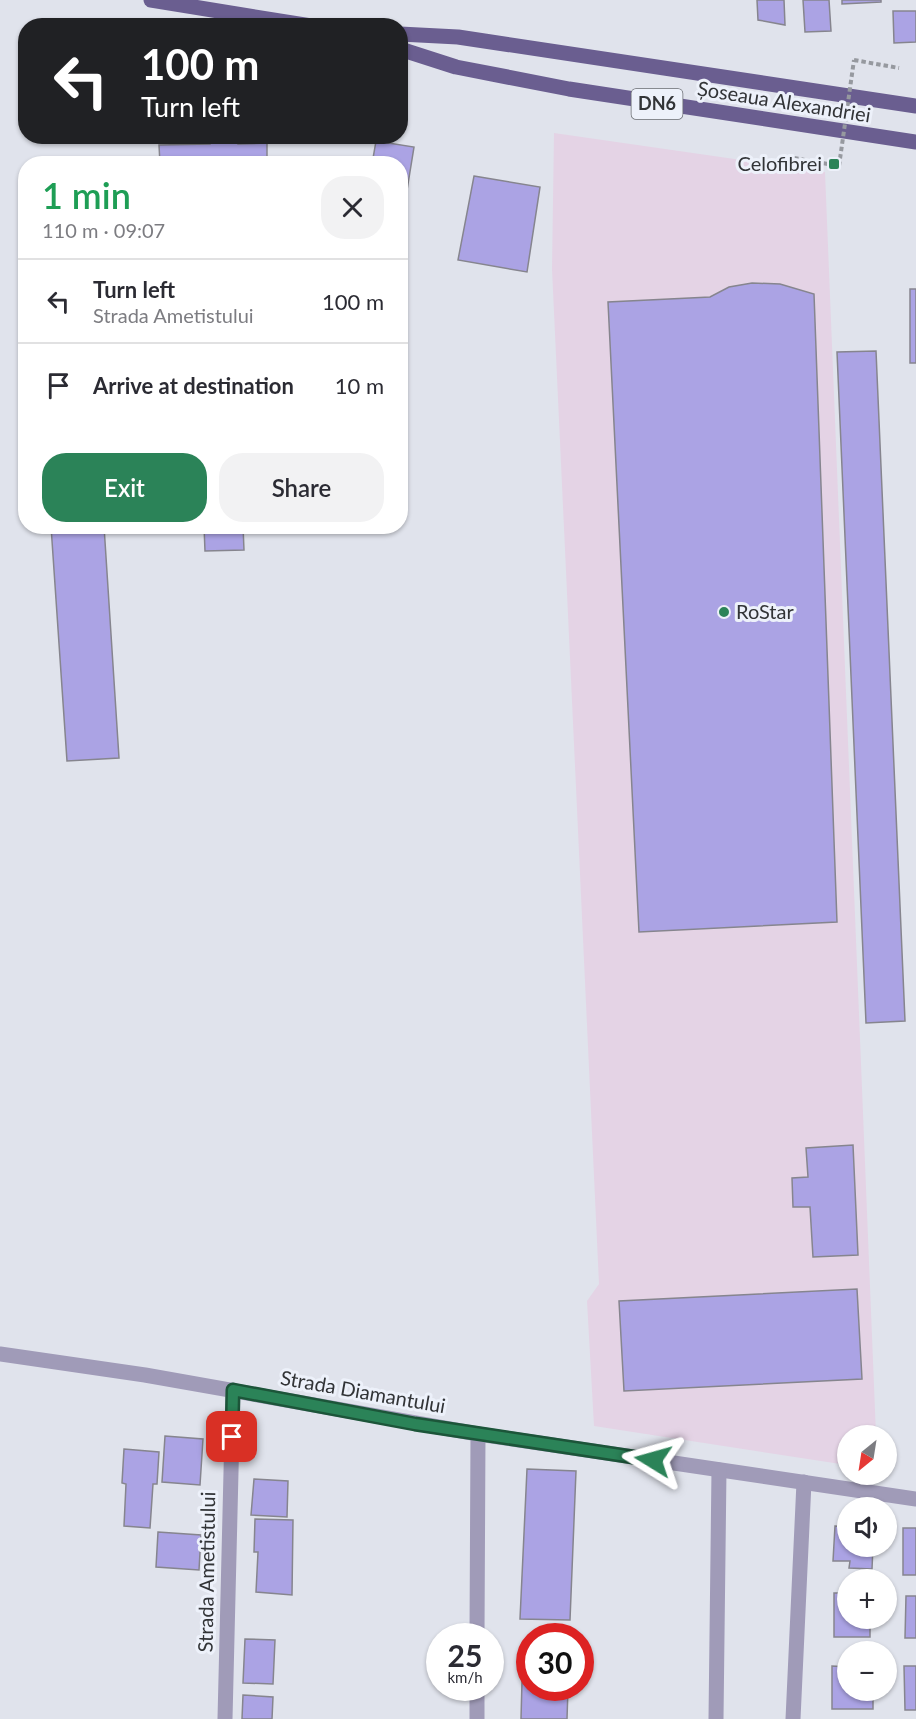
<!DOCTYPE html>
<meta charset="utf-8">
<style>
:root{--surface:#fff;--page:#f2f2f3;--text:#2b2b33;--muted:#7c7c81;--line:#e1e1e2;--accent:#2b8358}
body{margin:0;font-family:Lato,sans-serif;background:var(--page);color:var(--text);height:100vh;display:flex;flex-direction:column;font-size:22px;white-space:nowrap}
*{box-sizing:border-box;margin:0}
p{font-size:20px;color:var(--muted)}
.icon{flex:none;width:33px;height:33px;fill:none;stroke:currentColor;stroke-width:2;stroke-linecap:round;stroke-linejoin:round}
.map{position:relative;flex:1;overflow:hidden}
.drawer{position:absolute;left:18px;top:156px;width:390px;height:378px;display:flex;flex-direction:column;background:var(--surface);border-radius:24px;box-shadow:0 2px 4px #0004}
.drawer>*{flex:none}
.hud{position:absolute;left:18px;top:18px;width:390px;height:126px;border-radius:24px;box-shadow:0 2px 4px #0004;background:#202124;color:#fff;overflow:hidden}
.needle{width:39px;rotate:210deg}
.buttons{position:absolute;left:837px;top:1425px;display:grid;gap:12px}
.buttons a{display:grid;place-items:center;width:60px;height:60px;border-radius:50%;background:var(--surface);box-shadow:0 2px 4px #0004;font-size:30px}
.speed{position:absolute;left:426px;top:1623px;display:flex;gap:12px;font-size:30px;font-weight:700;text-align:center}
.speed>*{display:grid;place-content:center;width:78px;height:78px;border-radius:50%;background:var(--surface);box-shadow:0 2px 4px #0004;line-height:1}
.speed small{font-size:15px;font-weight:400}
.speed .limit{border:9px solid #d22;background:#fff;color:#111}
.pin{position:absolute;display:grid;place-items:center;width:51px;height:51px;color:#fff;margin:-26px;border-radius:12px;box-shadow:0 3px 9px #0006}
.me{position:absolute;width:66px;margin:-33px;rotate:278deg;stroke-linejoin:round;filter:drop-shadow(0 0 4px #0008)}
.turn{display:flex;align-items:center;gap:21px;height:126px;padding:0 24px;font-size:27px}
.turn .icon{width:78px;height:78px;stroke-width:2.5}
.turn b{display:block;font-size:42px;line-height:51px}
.round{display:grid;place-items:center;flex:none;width:63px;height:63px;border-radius:24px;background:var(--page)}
.overview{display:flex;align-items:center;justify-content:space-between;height:102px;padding:0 24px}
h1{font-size:36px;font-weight:600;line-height:45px;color:#1e9e55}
.primary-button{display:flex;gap:12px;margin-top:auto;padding:12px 24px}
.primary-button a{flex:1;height:69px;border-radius:24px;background:var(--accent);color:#fff;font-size:24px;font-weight:600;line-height:69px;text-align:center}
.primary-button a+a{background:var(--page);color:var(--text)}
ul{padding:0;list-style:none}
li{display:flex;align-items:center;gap:18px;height:84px;padding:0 24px;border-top:2px solid var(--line)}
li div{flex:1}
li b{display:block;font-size:22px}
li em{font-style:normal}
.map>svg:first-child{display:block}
.industrial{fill:#e4d3e5}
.building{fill:#aba3e4;stroke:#86858e;stroke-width:1.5}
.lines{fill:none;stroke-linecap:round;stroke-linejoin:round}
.path{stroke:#96999f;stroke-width:4;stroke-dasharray:4.5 3;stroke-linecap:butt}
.service{stroke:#a09bb8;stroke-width:15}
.minor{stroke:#a09bb8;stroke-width:15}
.primary{stroke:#6a5e90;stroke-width:15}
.path-bridge{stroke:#96999f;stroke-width:4;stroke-dasharray:4.5 3;stroke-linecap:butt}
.route-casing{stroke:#1c5539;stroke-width:15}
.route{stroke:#2b8358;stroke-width:10}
.poi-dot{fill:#2b8358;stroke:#edf1fa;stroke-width:2}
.labels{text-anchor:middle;stroke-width:6;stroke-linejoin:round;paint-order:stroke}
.shield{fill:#edf1fa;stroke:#6a6d72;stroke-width:1.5}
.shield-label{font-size:18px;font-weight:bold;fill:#323437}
.street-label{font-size:20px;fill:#323437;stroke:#edf1fa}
.poi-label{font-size:20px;fill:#323437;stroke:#edf1fa;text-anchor:end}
</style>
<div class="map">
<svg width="916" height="1719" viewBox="0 0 916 1719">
<rect width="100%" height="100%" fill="#e0e3ec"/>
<path class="industrial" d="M554,133L825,172L876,1435L848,1436L847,1465L594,1426L587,1301L599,1284L552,269Z"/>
<g class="building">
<path d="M757,0H784L785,25L758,20Z"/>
<path d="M803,0H829L831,31L805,32Z"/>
<path d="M842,0H881V2L842,4Z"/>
<path d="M893,11H916V42L894,43Z"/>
<path d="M210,136H238V144L267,143V164H160L159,145L210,144Z"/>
<path d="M376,141L414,147L400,233V164H372Z"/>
<path d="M474,176L540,187L527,272L458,260Z"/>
<path d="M22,200H26V315H23Z"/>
<path d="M752,283L780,284L814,294L837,922L639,932L608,302L710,297L729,287Z"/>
<rect x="910" y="289" width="6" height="74"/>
<path d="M876,351L905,1021L866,1023L837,352Z"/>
<path d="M51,526H104L119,758L67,761Z"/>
<path d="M204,526H243L244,550L205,551Z"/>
<path d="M853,1145L858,1255L813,1257L810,1207H793L792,1178L808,1177L806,1148Z"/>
<path d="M857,1289L862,1379L624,1391L619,1301Z"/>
<path d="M165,1436L203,1439L200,1485L162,1482Z"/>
<path d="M124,1449L159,1452L157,1484H153L150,1528L124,1526L126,1484L122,1483Z"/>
<path d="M527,1469L576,1471L570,1620L520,1619Z"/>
<path d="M254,1479L288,1481L287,1517L251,1515Z"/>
<path d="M255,1519L293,1520L292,1595L256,1592L258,1552H254Z"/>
<path d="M835,1526L848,1527V1546H873L872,1569L849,1568L850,1561H833Z"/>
<rect x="903" y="1528" width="13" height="47"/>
<path d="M158,1532L201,1535L199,1570L156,1567Z"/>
<path d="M834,1593H848V1618H875L870,1619V1637H834Z"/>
<path d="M906,1596H916V1638H905Z"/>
<path d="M245,1639L275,1640L273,1684L243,1683Z"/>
<path d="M523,1644H530V1688H568L567,1719H521Z"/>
<path d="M832,1666L848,1667V1690H873V1709H832Z"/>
<path d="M904,1666H916V1710H905Z"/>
<path d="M243,1695L273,1697L272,1719H242Z"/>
</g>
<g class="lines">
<g class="path">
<path d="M854,60L899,68"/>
<path d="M794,158L839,166"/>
</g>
<path class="service" d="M793,1719L804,1482"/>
<g class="minor">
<path d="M0,1354L145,1375L478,1434L916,1499"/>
<path d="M477,1636L478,1434"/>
<path d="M225,1719L233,1390"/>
<path d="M477,1719V1688"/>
<path d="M716,1719L719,1470"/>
</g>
<g class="primary">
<path d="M151,0L311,26"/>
<path d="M400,34L458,37L916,106"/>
<path d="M400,49L456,67L569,89L916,142"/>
</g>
<path class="path-bridge" d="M839,166L854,60"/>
</g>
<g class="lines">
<g class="route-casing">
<path id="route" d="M232,1437L233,1390L415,1424L653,1460"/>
</g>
<use href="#route" class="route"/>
</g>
<g class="poi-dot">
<rect x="828" y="158" width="12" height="12" rx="3"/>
<circle cx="724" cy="612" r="6"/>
</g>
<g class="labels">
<rect class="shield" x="631.5" y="89" width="51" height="30" rx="4.5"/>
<g class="shield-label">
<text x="657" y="110">DN6</text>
</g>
<g class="street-label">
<text transform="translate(784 102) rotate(9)" y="7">Șoseaua Alexandriei</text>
<text transform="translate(363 1392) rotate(10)" y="7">Strada Diamantului</text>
<text transform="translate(207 1572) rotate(-89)" y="7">Strada Ametistului</text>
</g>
<g class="poi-label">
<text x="822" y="171">Celofibrei</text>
<text x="736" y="619" text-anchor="start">RoStar</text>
</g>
</g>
</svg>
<div class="buttons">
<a><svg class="needle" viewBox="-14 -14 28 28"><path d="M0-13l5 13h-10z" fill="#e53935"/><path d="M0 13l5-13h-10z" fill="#7c7c81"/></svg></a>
<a><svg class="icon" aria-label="sound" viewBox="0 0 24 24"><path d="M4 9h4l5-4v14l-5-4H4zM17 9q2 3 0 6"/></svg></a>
<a>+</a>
<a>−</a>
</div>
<div class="speed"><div>25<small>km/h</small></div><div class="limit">30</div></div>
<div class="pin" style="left:232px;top:1437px;background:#d93025"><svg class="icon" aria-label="arrive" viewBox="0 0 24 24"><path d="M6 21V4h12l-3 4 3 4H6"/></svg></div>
<svg class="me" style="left:653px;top:1460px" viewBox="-20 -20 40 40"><path d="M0-17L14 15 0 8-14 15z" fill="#2b8358" stroke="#fff" stroke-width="4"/></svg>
<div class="hud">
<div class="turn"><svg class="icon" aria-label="left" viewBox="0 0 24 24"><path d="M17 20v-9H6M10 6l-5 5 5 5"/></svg><div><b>100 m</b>Turn left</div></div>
</div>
<section class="drawer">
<div class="overview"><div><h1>1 min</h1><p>110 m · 09:07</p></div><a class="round"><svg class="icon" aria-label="close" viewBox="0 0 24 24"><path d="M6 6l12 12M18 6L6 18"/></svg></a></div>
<ul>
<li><svg class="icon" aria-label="left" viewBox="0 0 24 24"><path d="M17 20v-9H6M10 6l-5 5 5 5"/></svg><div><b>Turn left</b><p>Strada Ametistului</p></div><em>100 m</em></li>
<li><svg class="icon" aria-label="arrive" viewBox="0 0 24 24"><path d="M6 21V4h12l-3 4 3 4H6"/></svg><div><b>Arrive at destination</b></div><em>10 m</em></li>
</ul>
<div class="primary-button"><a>Exit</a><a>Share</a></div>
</section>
</div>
